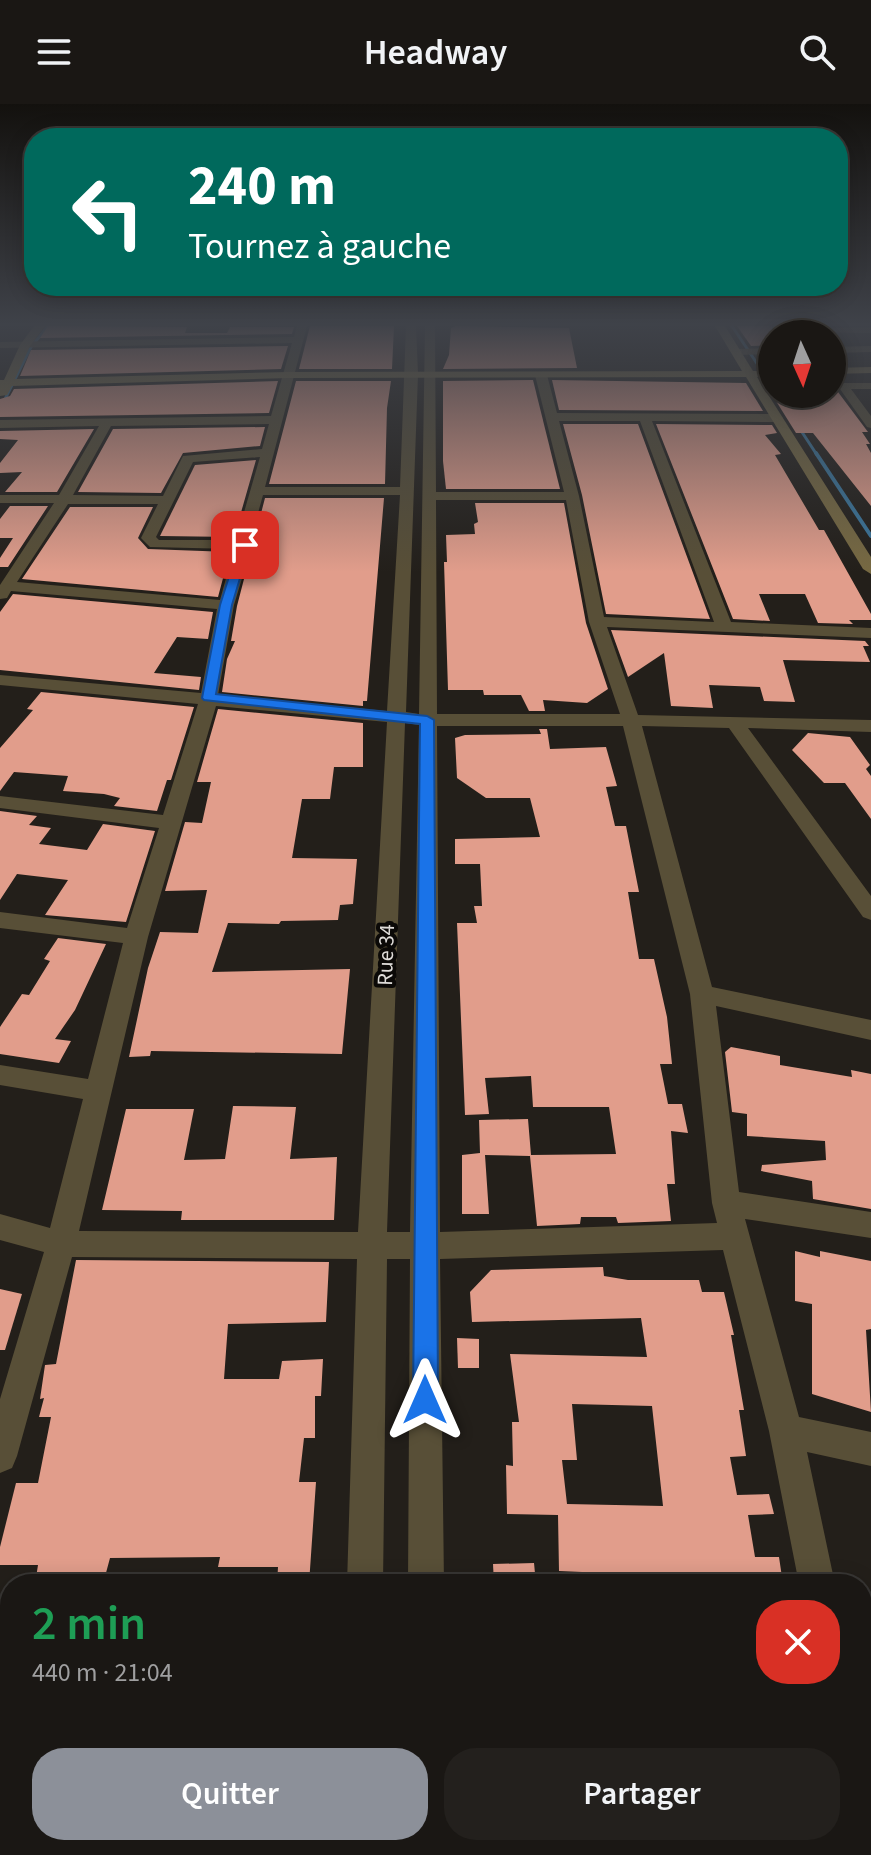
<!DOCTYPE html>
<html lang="fr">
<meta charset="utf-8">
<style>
:root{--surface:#1a1714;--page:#23201d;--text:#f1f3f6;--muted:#9f9fa0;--line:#383634;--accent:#8c9099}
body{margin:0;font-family:"Source Sans 3",sans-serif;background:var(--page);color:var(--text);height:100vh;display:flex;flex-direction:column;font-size:30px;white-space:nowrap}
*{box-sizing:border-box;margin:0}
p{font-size:26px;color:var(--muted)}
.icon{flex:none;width:44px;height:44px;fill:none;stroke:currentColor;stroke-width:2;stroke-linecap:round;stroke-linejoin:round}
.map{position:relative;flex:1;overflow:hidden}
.panel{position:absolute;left:0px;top:1470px;width:872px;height:282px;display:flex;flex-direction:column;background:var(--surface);border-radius:32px 32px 0 0;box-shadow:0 4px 20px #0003,0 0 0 2px var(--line)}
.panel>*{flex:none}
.banner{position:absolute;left:24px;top:24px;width:824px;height:168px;border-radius:32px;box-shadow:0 4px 20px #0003,0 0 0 2px var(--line);background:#00695c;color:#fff;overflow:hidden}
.needle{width:52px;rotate:177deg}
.buttons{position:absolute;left:758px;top:216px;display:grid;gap:16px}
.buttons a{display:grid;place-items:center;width:88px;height:88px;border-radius:50%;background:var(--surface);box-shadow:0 4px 20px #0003,0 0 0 2px var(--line);font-size:40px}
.pin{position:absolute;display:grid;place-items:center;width:68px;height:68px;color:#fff;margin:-34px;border-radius:16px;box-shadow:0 4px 12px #0006}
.me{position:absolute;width:88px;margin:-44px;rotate:0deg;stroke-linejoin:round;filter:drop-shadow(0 0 6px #0008)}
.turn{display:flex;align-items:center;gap:28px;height:168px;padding:0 32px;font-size:36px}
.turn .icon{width:104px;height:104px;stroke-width:2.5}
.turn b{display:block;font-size:56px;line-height:68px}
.round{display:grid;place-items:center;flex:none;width:84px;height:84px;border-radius:32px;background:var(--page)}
.summary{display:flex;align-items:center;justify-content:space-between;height:136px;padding:0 32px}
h1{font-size:48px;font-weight:600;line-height:60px;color:#1e9e55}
.cta{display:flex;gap:16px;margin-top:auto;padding:16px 32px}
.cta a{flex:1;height:92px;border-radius:32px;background:var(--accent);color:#fff;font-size:32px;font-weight:600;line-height:92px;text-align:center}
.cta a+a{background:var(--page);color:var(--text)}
header{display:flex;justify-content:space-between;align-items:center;height:104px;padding:0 32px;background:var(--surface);font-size:36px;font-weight:600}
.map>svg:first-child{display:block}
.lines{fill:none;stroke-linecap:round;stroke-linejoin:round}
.stream-far1{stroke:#3b769c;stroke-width:3}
.stream{stroke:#3b769c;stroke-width:4}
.building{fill:#e19d8b;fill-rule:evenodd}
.street{fill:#584f37;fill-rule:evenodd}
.secondary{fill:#776942;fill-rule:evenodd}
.route{fill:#1a73e8;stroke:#114b97;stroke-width:2}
.labels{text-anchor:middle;stroke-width:8;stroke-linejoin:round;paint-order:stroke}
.street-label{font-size:22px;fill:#dfdcd9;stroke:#0b0907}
</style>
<header><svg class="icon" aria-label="menu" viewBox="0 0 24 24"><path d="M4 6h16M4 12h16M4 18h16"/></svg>Headway<svg class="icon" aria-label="search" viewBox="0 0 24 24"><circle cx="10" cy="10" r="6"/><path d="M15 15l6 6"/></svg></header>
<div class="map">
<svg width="871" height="1751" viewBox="0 0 871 1751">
<rect width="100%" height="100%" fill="#231f1a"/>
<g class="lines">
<g class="stream-far1">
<path d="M732,222L762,267"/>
<path d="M766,273L772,282"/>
<path d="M0,305L31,243L48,222"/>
<path d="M798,322L817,351"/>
</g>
<path class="stream" d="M816,349L871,432"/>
</g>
<g class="building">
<path d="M48,222L187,223L185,229H227L230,223H294L292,230L40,234Z"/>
<path d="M310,222H394L392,265H299Z"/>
<path d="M456,222L569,224L577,264L443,265L449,251L451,224Z"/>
<path d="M737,222H772V241L751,242Z"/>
<path d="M288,242L281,265L20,272L31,246Z"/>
<path d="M533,276L560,385H446L443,357V277Z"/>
<path d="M552,276L746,279L763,307L559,306Z"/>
<path d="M278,277L269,309L0,313V295L10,292L14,285Z"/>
<path d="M296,277H391L387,304L385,380H269Z"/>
<path d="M832,288H838L868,328H862L870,340H866L871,349V402L813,329H796L771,289Z"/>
<path d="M563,320H638L710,515L606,510L582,391Z"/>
<path d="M656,320L772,321L777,329L765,331L781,350L775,351L819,426H824L871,510V516H849L853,520L818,519L805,490H759L770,517L733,515Z"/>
<path d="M265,323L260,342L183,349L161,389L78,388L113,325Z"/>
<path d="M94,325L57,388H5L22,368L0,369V359L18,336L0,335V327Z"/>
<path d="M256,356L234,433L160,432L195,361Z"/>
<path d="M265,394H384L367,597H363V602L222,588L227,555L235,537H231L237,502Z"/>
<path d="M475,399H564L586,519L608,585L587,599L543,596L545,607H529L521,591H484L483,586H448L444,458H447L446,431L475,430L474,420L478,418Z"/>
<path d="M10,402H48L8,463H0V454L13,434H0V415Z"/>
<path d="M70,403H153L138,434L148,445L230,448L218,493L22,475Z"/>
<path d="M13,490L213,508L208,535L177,533L154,569L201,573L199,586L0,566V508Z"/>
<path d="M611,526L865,537L869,542H863L870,558L783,556L795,598L764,597L760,583L709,581L713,604L671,602L664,549L628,573Z"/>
<path d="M41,588L194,603L171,676H167L157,707L114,702L120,694L104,690L63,687L68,672L14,668L0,687V644L33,606L27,605Z"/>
<path d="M218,605L363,619V663H334L330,695H302L292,754L357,755L353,800L340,801L338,816L281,817L279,820L228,819L212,868L350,865L342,950L151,947L150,952L129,953L148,864L160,828L198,829L207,786L165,787L185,718L202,719L211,678H197Z"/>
<path d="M539,625H547L550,645L606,643L617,682L606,683L615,722H626L639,788H628L639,855H654L667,913L672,960H660L668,1000H682L688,1029L671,1027L675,1080H667L671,1117L618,1119L616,1113H581L580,1120L537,1122L530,1052L485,1051L489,1110H462V1051L480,1049L479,1016L528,1015L531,1051L616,1050L609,1003H533L531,972L485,974L489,1010L465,1011L457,819H477L474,802H482L480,760H455V735L540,733L530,694H486L457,674L455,634L465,631L541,630Z"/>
<path d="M808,629L850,633L870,661L866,665L871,672V715L845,679H824L792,646Z"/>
<path d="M0,707L37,712L29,721L51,724L39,740L87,746L103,720L155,727L126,818L45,811L68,776L17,770L0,796Z"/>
<path d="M58,834L106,840L75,906L55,935L71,937L59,959L0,950V923L22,890L29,891L50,857L44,855Z"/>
<path d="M731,943L780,952V961L852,973L851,966L871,970V1105L813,1095L812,1077L761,1067L762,1061L826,1056L825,1037L747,1032V1010L732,1008L725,948Z"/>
<path d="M233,1002L296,1003L290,1055L337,1053L334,1116H181L182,1107L102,1106L126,1005H194L184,1056L225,1055Z"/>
<path d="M795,1147L820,1153V1147L871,1157V1225L866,1226L871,1308L812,1290V1200L795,1197Z"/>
<path d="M76,1156L329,1158L326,1218L228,1220L224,1275H279L282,1257L323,1255L321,1292H315V1334H304L299,1378H316L309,1480H277L278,1463H218L220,1453L110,1454L103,1480H35L38,1461H0V1443L16,1379H38L51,1313H39L44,1294L40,1295L45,1261L56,1260Z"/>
<path d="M603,1163L604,1172L628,1176H699L702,1188H724L734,1231H731L744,1306H739L746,1352L730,1353L737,1391L769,1390L774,1410L748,1411L755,1453H779L783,1480H764V1477L630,1475L628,1470L559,1467L558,1411L507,1410L506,1361L513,1362L512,1318H519L510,1250L647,1253L641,1214L472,1218L470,1188L491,1166ZM572,1300L652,1302L663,1402L567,1400L562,1356H577Z"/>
<path d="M0,1185L22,1190L5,1246H0Z"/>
<path d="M457,1234L479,1235V1264H458Z"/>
<path d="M534,1459L536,1480H494L493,1460Z"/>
</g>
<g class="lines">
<g class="street">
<path d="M297,222H307L265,383H400L406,222H416L418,270L406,608L419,610L425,222H435L436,388H564L535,271L541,268L547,271L557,309L777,310L783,314L777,318L652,317L731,518L871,524V534L607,523L638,611L871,616V628L748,624L871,792V816L863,813L729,624L642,622L712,883L871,916V936L716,902L739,1088L871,1108V1134L745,1115L799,1313L871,1328V1362L807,1348L835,1480H799L769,1327L723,1146L440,1155L444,1480H408L410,1155H387L383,1480H347L357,1155L72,1153L17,1352L12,1364L0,1369V1295L44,1148L0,1136V1110L50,1124L83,995L0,981V961L88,975L123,839L0,824V808L127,824L159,724L0,704V692L163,711L198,600L0,581V571L201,589L217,505L11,487L7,494L0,495V481L54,399H0V391H59L99,322L0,324V316L271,312L292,239L0,244V238L294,233ZM559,317H640L714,518L604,513L579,392ZM269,320L262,345L183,352L163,392L73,391L111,322ZM260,353L236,436H159L156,433L193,358ZM263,391H400L387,607L218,591L234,501L252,441L250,438ZM436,396H566L589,518L620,610H437ZM68,400H158L141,434L150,443L234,445L220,496L17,478ZM216,602L387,618L358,1128L79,1127L148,833ZM405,619L419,621L410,1128H387ZM437,622H623L690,890L712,1099L717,1119L440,1128Z"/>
<path d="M871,223V229L806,228L811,225Z"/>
<path d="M871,242V248L832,249V243Z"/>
<path d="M772,244V250L736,251L731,248L736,245Z"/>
<path d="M832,279H871V285H851L871,312V324L867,323L840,285H832Z"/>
<path d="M758,280H772V286L754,285V281Z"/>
<path d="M862,1656L871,1658V1751H854L850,1742H862Z"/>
<path d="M339,1742H381L380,1751H338Z"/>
<rect x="406" y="1742" width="42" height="9"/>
</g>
<g class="secondary">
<path d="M34,222H45L30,242L15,275L288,268L742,267L715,222H725L753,267H772V273H757L871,453V470L863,465L746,273L288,274L12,282L7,291L0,292V276H4L20,241Z"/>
<path d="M871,263V269L832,270V264Z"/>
</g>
</g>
<linearGradient id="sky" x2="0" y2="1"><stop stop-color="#13110e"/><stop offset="0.47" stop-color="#3f4249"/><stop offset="1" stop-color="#3f4249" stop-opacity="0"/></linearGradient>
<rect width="871" height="468" fill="url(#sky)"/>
<path class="route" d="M245,438L250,441L232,501L216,590L427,612L434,616L438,1296L434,1304L425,1308L417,1304L413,1296L420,620L204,596L202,594L220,501L239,441Z"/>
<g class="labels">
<g class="street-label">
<text transform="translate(385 851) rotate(-88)" y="8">Rue 34</text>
</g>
</g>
</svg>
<div class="buttons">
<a><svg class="needle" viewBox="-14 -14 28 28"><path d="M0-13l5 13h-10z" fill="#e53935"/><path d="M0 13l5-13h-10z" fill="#9f9fa0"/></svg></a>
</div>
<div class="pin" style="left:245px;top:441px;background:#d93025"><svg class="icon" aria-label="arrive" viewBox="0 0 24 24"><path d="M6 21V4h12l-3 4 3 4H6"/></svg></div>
<svg class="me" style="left:425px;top:1296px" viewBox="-20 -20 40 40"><path d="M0-17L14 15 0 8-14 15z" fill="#1a73e8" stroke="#fff" stroke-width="4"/></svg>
<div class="banner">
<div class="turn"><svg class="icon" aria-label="left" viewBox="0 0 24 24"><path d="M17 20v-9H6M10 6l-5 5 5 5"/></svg><div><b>240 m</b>Tournez à gauche</div></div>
</div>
<section class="panel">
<div class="summary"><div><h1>2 min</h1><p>440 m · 21:04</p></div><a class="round" style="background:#d93025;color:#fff"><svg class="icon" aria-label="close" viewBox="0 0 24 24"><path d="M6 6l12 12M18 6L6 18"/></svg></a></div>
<div class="cta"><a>Quitter</a><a>Partager</a></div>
</section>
</div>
